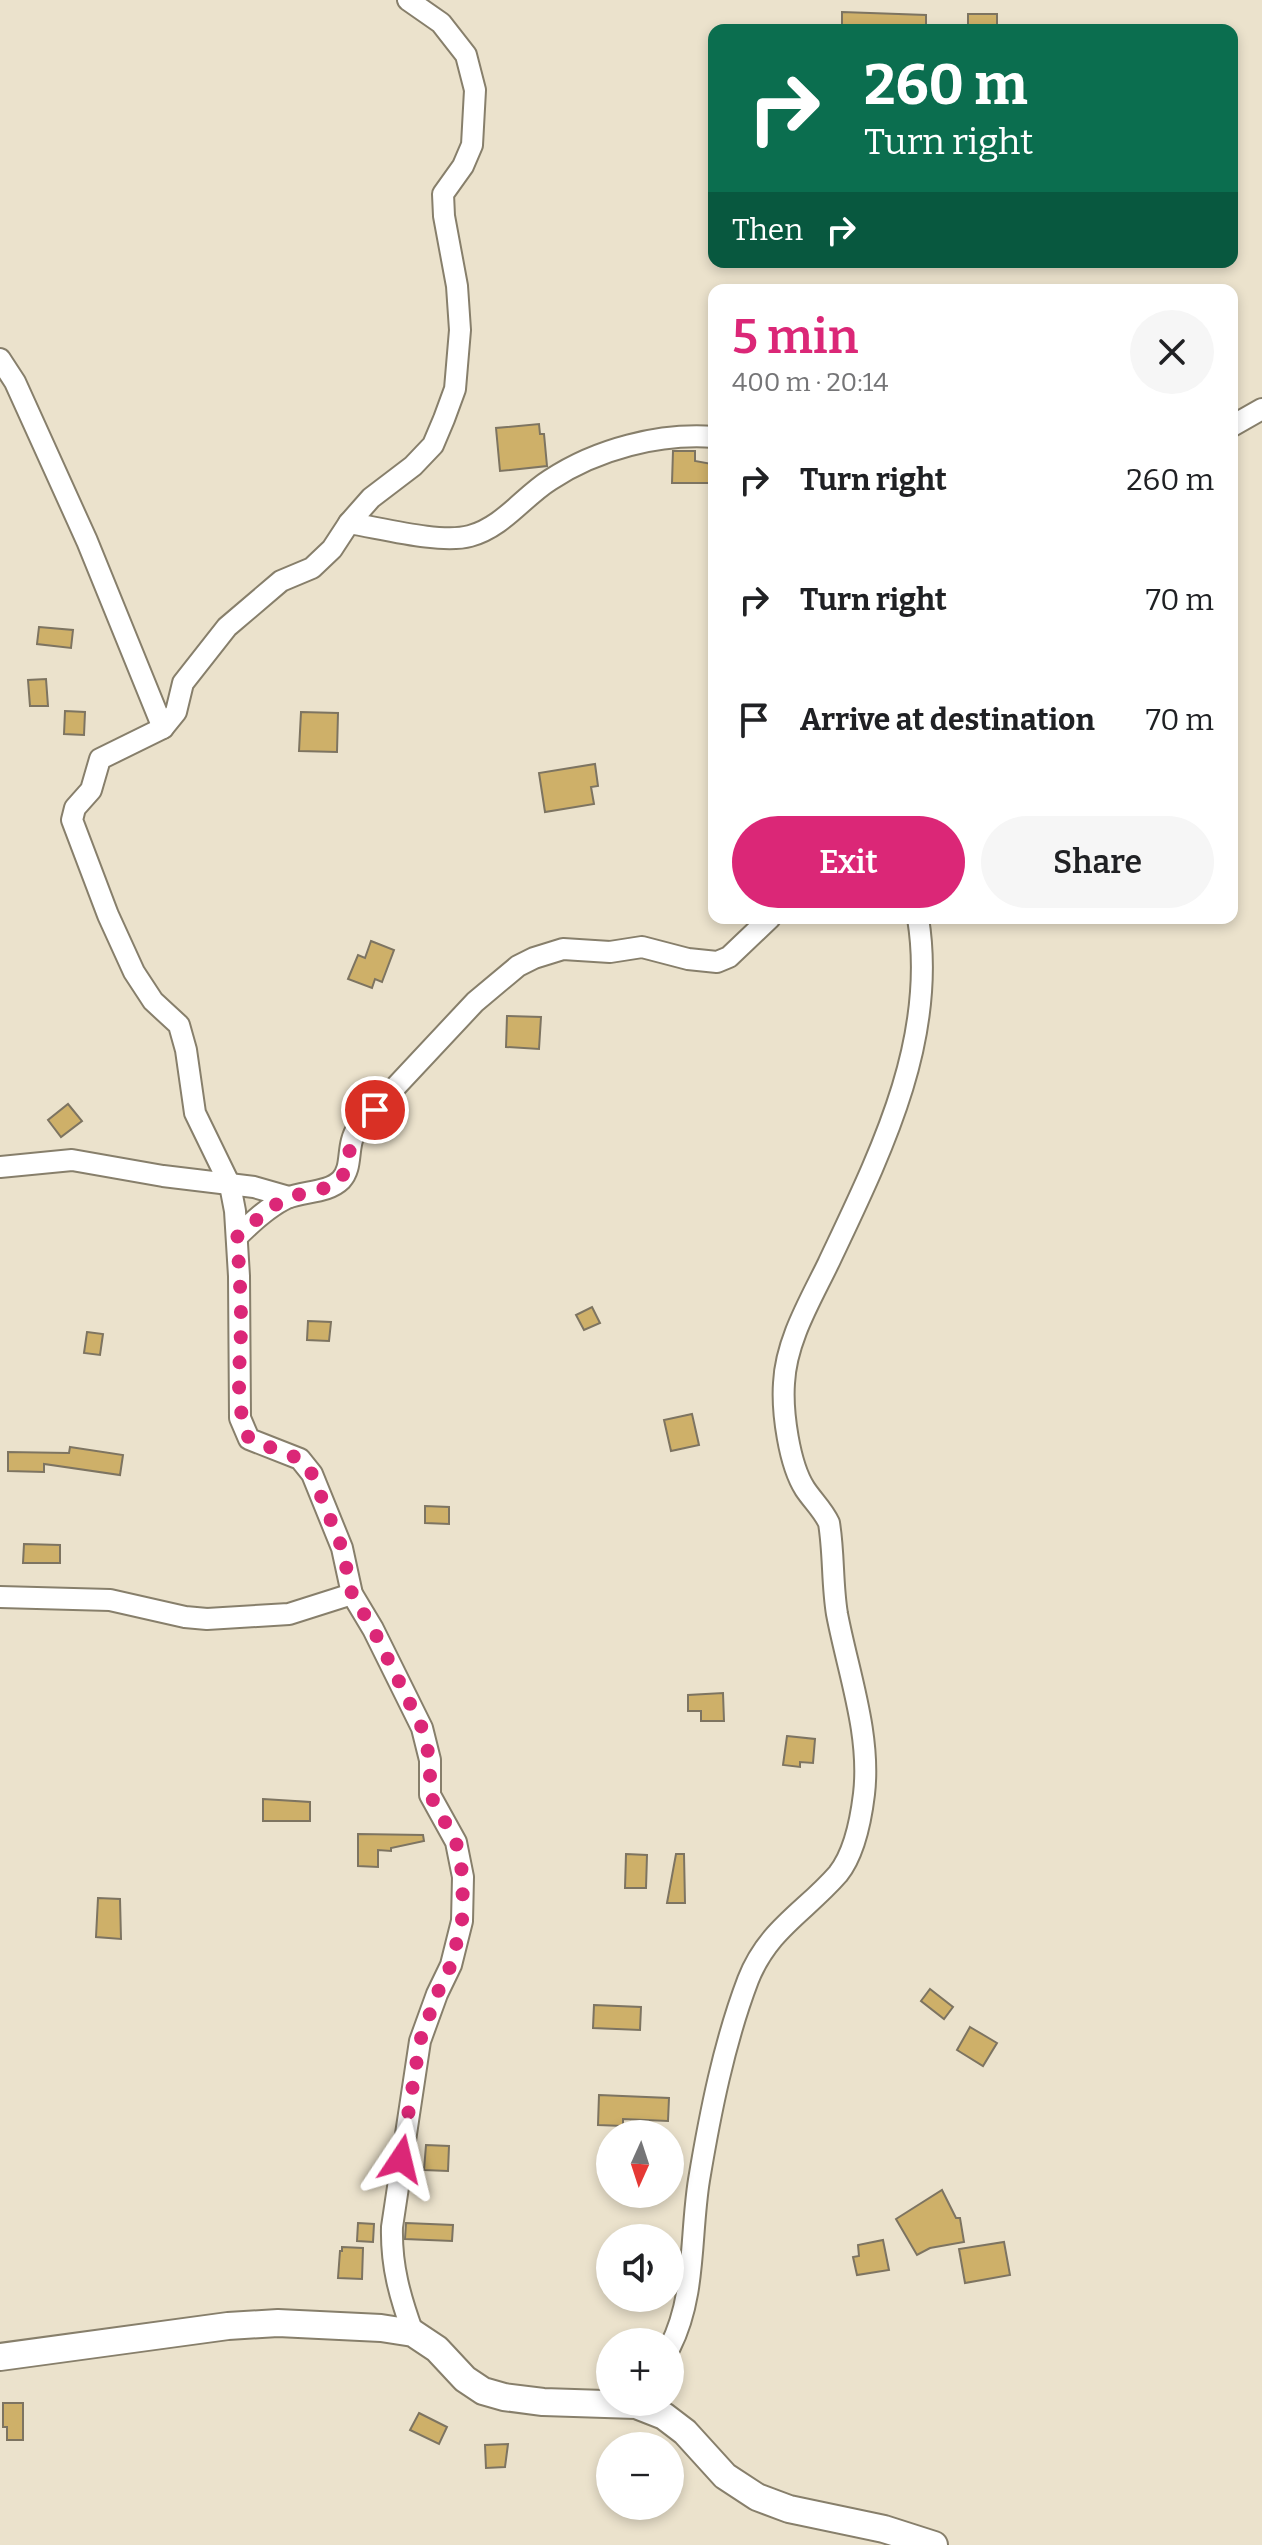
<!DOCTYPE html>
<meta charset="utf-8">
<style>
:root{--surface:#fff;--page:#f6f6f6;--text:#202124;--muted:#757577;--accent:#db2777}
body{margin:0;font-family:Bitter,serif;background:var(--page);color:var(--text);height:100vh;display:flex;flex-direction:column;font-size:30px;white-space:nowrap}
*{box-sizing:border-box;margin:0}
p{font-size:26px;color:var(--muted)}
.icon{flex:none;width:44px;height:44px;fill:none;stroke:currentColor;stroke-width:2;stroke-linecap:round;stroke-linejoin:round}
.map{position:relative;flex:1;overflow:hidden}
.drawer{position:absolute;left:708px;top:284px;width:530px;height:640px;display:flex;flex-direction:column;background:var(--surface);border-radius:16px;box-shadow:0 4px 12px #0003}
.drawer>*{flex:none}
.hud{position:absolute;left:708px;top:24px;width:530px;height:244px;border-radius:16px;box-shadow:0 4px 12px #0003;background:#0b6e4f;color:#fff;overflow:hidden}
.needle{width:52px;rotate:183deg}
.buttons{position:absolute;left:596px;top:2120px;display:grid;gap:16px}
.buttons a{display:grid;place-items:center;width:88px;height:88px;border-radius:50%;background:var(--surface);box-shadow:0 4px 12px #0003;font-size:40px}
.pin{position:absolute;display:grid;place-items:center;width:68px;height:68px;color:#fff;margin:-34px;border:4px solid #fff;border-radius:50%;box-shadow:0 2px 8px #0007}
.me{position:absolute;width:88px;margin:-44px;rotate:10deg;stroke-linejoin:round;filter:drop-shadow(0 0 6px #0008)}
.turn{display:flex;align-items:center;gap:28px;height:168px;padding:0 24px;font-size:36px}
.turn .icon{width:104px;height:104px;stroke-width:2.5}
.turn b{display:block;font-size:56px;line-height:68px}
.then{display:flex;align-items:center;height:76px;padding:0 24px;background:#0003;gap:16px;font-size:30px}
.round{display:grid;place-items:center;flex:none;width:84px;height:84px;border-radius:42px;background:var(--page)}
.summary{display:flex;align-items:center;justify-content:space-between;height:136px;padding:0 24px}
h1{font-size:48px;font-weight:600;line-height:60px;color:var(--accent)}
.cta{display:flex;gap:16px;margin-top:auto;padding:16px 24px}
.cta a{flex:1;height:92px;border-radius:48px;background:var(--accent);color:#fff;font-size:32px;font-weight:600;line-height:92px;text-align:center}
.cta a+a{background:var(--page);color:var(--text)}
ul{padding:0;list-style:none}
li{display:flex;align-items:center;gap:24px;height:120px;padding:0 24px}
li div{flex:1}
li b{display:block;font-size:30px}
li em{font-style:normal}
.map>svg:first-child{display:block}
.building{fill:#ceb069;stroke:#7d7461;stroke-width:2}
.lines{fill:none;stroke-linecap:round;stroke-linejoin:round}
.minor-casing{stroke:#877f6b;stroke-width:24}
.tertiary-casing{stroke:#877f6b;stroke-width:30}
.minor{stroke:#fff;stroke-width:20}
.tertiary{stroke:#fff;stroke-width:26}
.route{stroke:#db2777;stroke-width:14;stroke-dasharray:0 25.2}
</style>
<div class="map">
<svg width="1262" height="2545" viewBox="0 0 1262 2545">
<rect width="100%" height="100%" fill="#ebe2cc"/>
<g class="building">
<path d="M842,12L926,15V30H842Z"/>
<rect x="968" y="14" width="29" height="16"/>
<path d="M539,424L540,434H544L547,466L500,471L496,428Z"/>
<path d="M673,451H695V461L712,464V483H672Z"/>
<path d="M39,627L73,630L71,648L37,644Z"/>
<path d="M46,679L48,706H30L28,680Z"/>
<path d="M65,711L85,712L84,735L64,734Z"/>
<path d="M301,712L338,713L337,752L299,751Z"/>
<path d="M595,764L598,786L591,787L594,804L545,812L539,773Z"/>
<path d="M371,941L394,950L382,982L375,979L372,988L348,979L358,955L365,958Z"/>
<path d="M507,1016L541,1017L539,1049L506,1047Z"/>
<path d="M68,1104L82,1121L61,1137L48,1120Z"/>
<path d="M592,1307L600,1323L584,1330L576,1315Z"/>
<path d="M308,1321L331,1322L329,1341L307,1340Z"/>
<path d="M87,1332L103,1334L100,1355L84,1353Z"/>
<path d="M692,1414L699,1445L671,1451L664,1420Z"/>
<path d="M70,1447L123,1455L120,1475L44,1464V1472L8,1471V1452L69,1453Z"/>
<path d="M425,1506L449,1507V1524L425,1523Z"/>
<path d="M24,1544L60,1545V1563H23Z"/>
<path d="M723,1693L724,1721H701V1711H688V1695Z"/>
<path d="M787,1736L815,1739L813,1763L800,1762V1767L783,1765Z"/>
<path d="M263,1799L310,1802V1821H263Z"/>
<path d="M358,1834L423,1835L424,1841L391,1848V1851L378,1850V1867L358,1866Z"/>
<path d="M626,1854L647,1855L646,1888H625Z"/>
<path d="M676,1854H684L685,1903H667Z"/>
<path d="M98,1898L120,1899L121,1939L96,1937Z"/>
<path d="M930,1989L953,2007L944,2019L921,2001Z"/>
<path d="M594,2005L641,2007L640,2030L593,2028Z"/>
<path d="M970,2027L997,2043L983,2066L957,2050Z"/>
<path d="M599,2095L669,2098L668,2121L623,2119V2126L598,2125Z"/>
<path d="M426,2145L449,2146L448,2171L424,2170Z"/>
<path d="M942,2190L956,2218H960L964,2242L930,2248L917,2255L896,2219Z"/>
<path d="M358,2223L374,2224L373,2242L357,2241Z"/>
<path d="M406,2223L453,2225L452,2241L405,2239Z"/>
<path d="M883,2240L889,2270L857,2275L853,2257L859,2256L858,2245Z"/>
<path d="M1004,2242L1010,2275L965,2283L959,2249Z"/>
<path d="M342,2247L363,2248L362,2279L338,2278L340,2251H342Z"/>
<path d="M3,2403H23V2440H7V2427H3Z"/>
<path d="M419,2413L447,2427L439,2444L410,2430Z"/>
<path d="M508,2444L505,2467L486,2468L485,2445Z"/>
</g>
<g class="lines">
<g class="minor-casing">
<g id="minor">
<path d="M408,0L441,23L466,55L475,90L472,145L463,166L443,194L444,216L457,286L460,330L455,389L444,419L433,445L413,466L371,498L349,523L332,549L312,568L281,581L227,627L183,683L176,712L163,728L100,759L91,790L75,808L72,820L108,915L134,972L153,1001L179,1025L186,1050L195,1113L230,1185L235,1211L239,1276L240,1418L249,1439L300,1459L312,1474L342,1548L352,1594L373,1629L422,1728L430,1760V1795L456,1842L463,1877L462,1921L451,1965L437,1994L420,2041L392,2227C391,2266 400,2297 413,2333"/>
<path d="M0,359L15,382L87,541L163,728"/>
<path d="M1232,426L1262,409"/>
<path d="M349,523C381,528 440,544 470,536C503,527 523,497 550,480C597,449 659,433 714,437"/>
<path d="M0,1167L72,1160L163,1176L254,1187L289,1197"/>
<path d="M237,1237C252,1222 268,1207 287,1198C304,1191 328,1193 341,1180C354,1166 345,1146 358,1127L475,1002L518,966L534,958L563,949L610,952L642,947L688,959L717,962L729,957L770,918"/>
<path d="M0,1597L110,1600L185,1617L207,1619L289,1614L352,1594"/>
<path d="M670,2347C696,2296 690,2236 699,2180C710,2114 724,2043 748,1980C768,1929 805,1912 838,1874C854,1854 861,1819 864,1794C871,1734 848,1672 837,1614C832,1584 834,1553 829,1523C823,1510 813,1501 805,1489C789,1464 782,1412 784,1383C786,1341 810,1301 828,1264C879,1156 938,1041 918,918"/>
</g>
</g>
<g class="tertiary-casing">
<path id="tertiary" d="M0,2357L228,2326L278,2323L381,2328L413,2333L437,2349L465,2379L483,2391L504,2397L543,2402L636,2405L664,2416L685,2432L725,2476L757,2497L789,2509L884,2529L934,2545"/>
</g>
<use href="#minor" class="minor"/>
<use href="#tertiary" class="tertiary"/>
</g>
<g class="lines">
<path class="route" d="M375,1110L350,1139L349,1164L339,1182L329,1187L289,1197L270,1208L237,1237C239,1266 241,1295 241,1323C241,1364 233,1401 249,1439L300,1459L312,1474L342,1548L352,1594L373,1629L422,1728L430,1760V1795L456,1842L463,1877L462,1921L451,1965L437,1994L420,2041L401,2159"/>
</g>
</svg>
<div class="buttons">
<a><svg class="needle" viewBox="-14 -14 28 28"><path d="M0-13l5 13h-10z" fill="#e53935"/><path d="M0 13l5-13h-10z" fill="#757577"/></svg></a>
<a><svg class="icon" aria-label="sound" viewBox="0 0 24 24"><path d="M4 9h4l5-4v14l-5-4H4zM17 9q2 3 0 6"/></svg></a>
<a>+</a>
<a>−</a>
</div>
<div class="pin" style="left:375px;top:1110px;background:#d93025"><svg class="icon" aria-label="arrive" viewBox="0 0 24 24"><path d="M6 21V4h12l-3 4 3 4H6"/></svg></div>
<svg class="me" style="left:401px;top:2159px" viewBox="-20 -20 40 40"><path d="M0-17L14 15 0 8-14 15z" fill="#db2777" stroke="#fff" stroke-width="4"/></svg>
<div class="hud">
<div class="turn"><svg class="icon" aria-label="right" viewBox="0 0 24 24"><path d="M7 20v-9h11M14 6l5 5-5 5"/></svg><div><b>260 m</b>Turn right</div></div>
<div class="then">Then<svg class="icon" aria-label="right" viewBox="0 0 24 24"><path d="M7 20v-9h11M14 6l5 5-5 5"/></svg></div>
</div>
<section class="drawer">
<div class="summary"><div><h1>5 min</h1><p>400 m · 20:14</p></div><a class="round"><svg class="icon" aria-label="close" viewBox="0 0 24 24"><path d="M6 6l12 12M18 6L6 18"/></svg></a></div>
<ul>
<li><svg class="icon" aria-label="right" viewBox="0 0 24 24"><path d="M7 20v-9h11M14 6l5 5-5 5"/></svg><div><b>Turn right</b></div><em>260 m</em></li>
<li><svg class="icon" aria-label="right" viewBox="0 0 24 24"><path d="M7 20v-9h11M14 6l5 5-5 5"/></svg><div><b>Turn right</b></div><em>70 m</em></li>
<li><svg class="icon" aria-label="arrive" viewBox="0 0 24 24"><path d="M6 21V4h12l-3 4 3 4H6"/></svg><div><b>Arrive at destination</b></div><em>70 m</em></li>
</ul>
<div class="cta"><a>Exit</a><a>Share</a></div>
</section>
</div>
